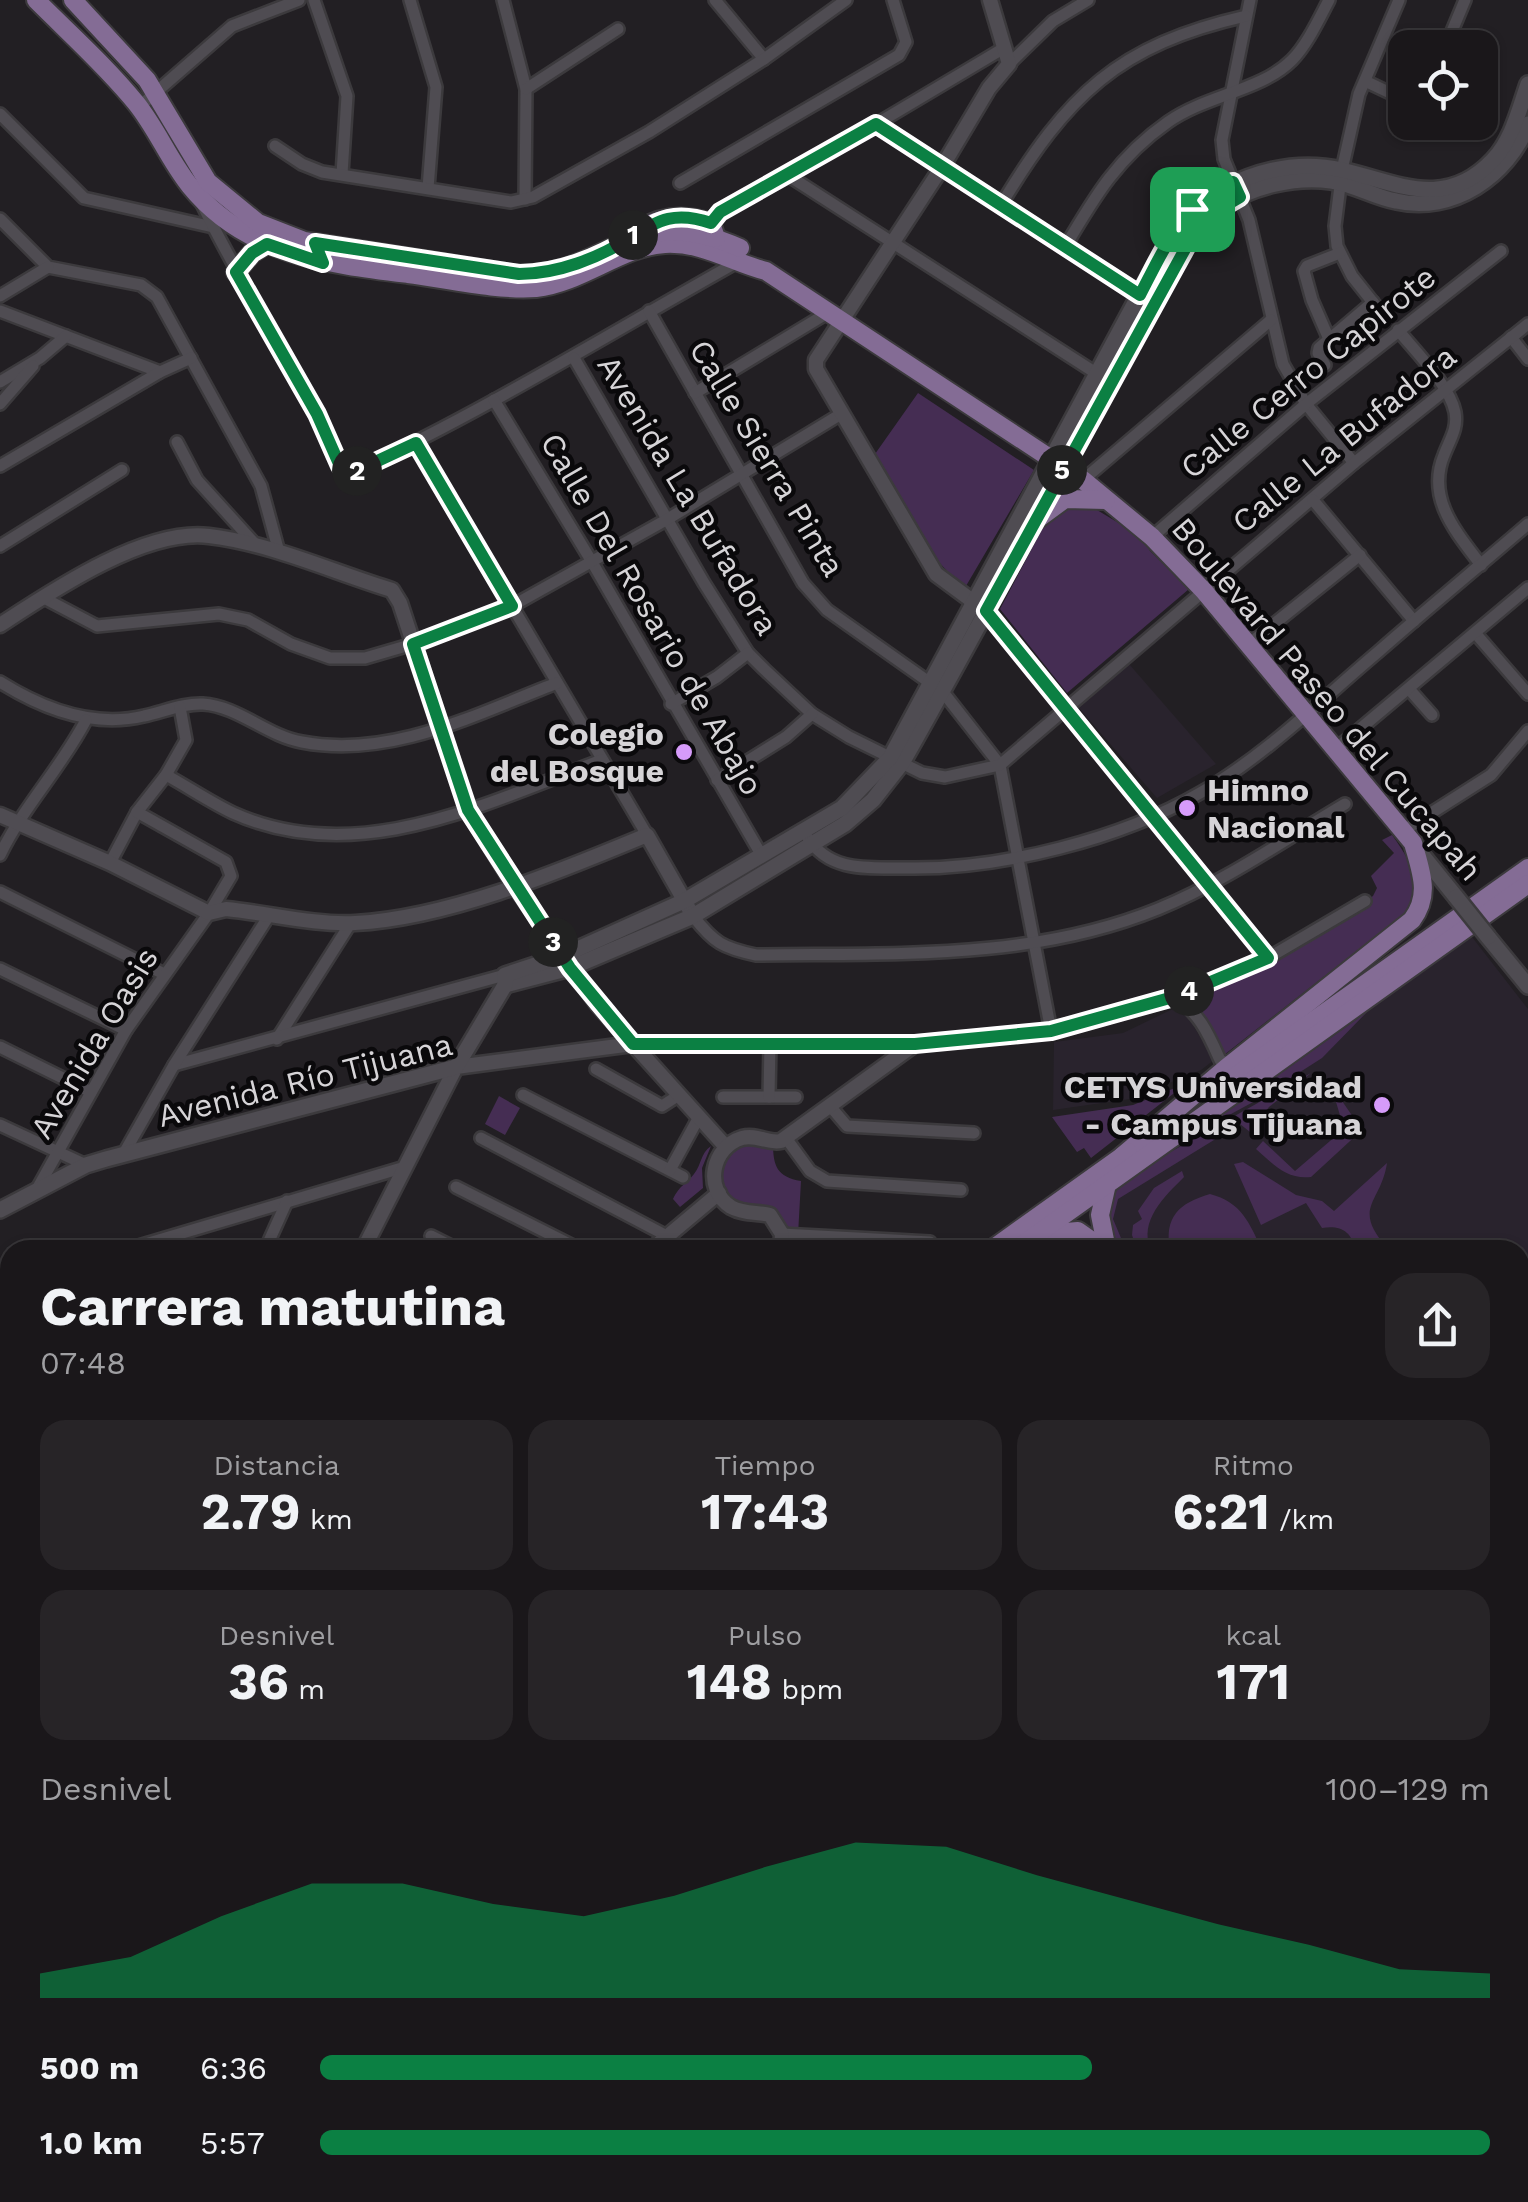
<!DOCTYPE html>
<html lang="es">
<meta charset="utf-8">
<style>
:root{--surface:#1a171a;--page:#272427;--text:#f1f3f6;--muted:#9f9fa2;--line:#383639;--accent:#0b8043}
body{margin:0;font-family:"Work Sans",sans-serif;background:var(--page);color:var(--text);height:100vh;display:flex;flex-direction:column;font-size:38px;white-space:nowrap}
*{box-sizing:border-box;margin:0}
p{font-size:32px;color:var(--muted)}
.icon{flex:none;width:55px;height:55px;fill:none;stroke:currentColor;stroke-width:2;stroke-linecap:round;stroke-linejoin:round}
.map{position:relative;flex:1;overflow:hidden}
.side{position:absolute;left:0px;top:1240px;width:1530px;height:962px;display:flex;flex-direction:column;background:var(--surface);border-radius:30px 30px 0 0;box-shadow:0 2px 8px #0004,0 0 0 2px var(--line)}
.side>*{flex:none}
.tools{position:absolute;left:1388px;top:30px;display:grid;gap:20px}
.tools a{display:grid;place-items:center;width:110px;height:110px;border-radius:20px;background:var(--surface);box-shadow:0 2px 8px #0004,0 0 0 2px var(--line);font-size:50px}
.pin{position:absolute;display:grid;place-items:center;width:85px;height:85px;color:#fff;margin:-42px;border-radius:20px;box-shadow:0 5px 15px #0006}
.km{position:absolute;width:50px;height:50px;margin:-25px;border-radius:50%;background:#222;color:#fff;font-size:28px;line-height:50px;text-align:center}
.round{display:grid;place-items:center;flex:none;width:105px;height:105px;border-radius:30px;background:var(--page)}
.summary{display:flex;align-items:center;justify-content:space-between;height:170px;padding:0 40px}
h1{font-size:55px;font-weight:700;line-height:75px}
.figures{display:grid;grid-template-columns:repeat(3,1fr);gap:15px;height:170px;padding:10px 40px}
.figures div{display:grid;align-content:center;border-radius:25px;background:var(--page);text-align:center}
.figures b{font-size:50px;font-weight:700}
.figures small{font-size:28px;font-weight:400}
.figures p{font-size:28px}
.chart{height:280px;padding:20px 40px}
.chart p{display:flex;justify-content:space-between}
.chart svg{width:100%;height:180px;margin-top:10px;fill:var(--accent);opacity:.7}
ul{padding:0 40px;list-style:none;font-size:32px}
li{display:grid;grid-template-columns:160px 120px 1fr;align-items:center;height:75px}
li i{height:25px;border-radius:12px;background:var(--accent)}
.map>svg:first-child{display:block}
</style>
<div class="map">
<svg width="1528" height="2202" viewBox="0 0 1528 2202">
<rect width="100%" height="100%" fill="#221f23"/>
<g fill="#29232d">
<polygon points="1129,664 1216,764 1157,798 1079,708"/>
<polygon points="1472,937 1528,1009 1528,1310 1520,1316 1520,1250 1115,1250 1103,1209 1115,1189"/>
<polygon points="1181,1005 1214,1060 1201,1070 1130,1099 1053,1110 1054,1042 1123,1033"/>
</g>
<g fill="#452d53">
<path d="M 918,393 L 1034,470 L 966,586 C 922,558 901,498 875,454 Z"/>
<polygon points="1065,505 1092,507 1127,528 1143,539 1150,551 1189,589 1067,693 1000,609 1047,520"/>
<path d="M 1392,835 C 1411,861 1423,883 1405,913 L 1224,1055 L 1198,1008 L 1186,999 L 1271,961 L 1373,896 L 1377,888 L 1371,876 L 1394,853 L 1382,840 Z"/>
<polygon points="1367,1012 1322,1058 1255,1101 1196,1133"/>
<polygon points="1311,1073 1269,1107 1250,1132 1240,1124 1118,1199 1113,1219 1126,1250 1115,1250 1105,1203 1115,1189 1158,1159"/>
<polygon points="1187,1083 1091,1158 1084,1148 1077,1152 1052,1117 1133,1105"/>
<path d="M 1331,1085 L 1362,1130 L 1311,1177 C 1287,1180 1273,1164 1256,1149 L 1263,1141 L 1295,1171 L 1344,1129 Z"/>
<polygon points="499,1096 520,1108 505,1135 485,1124"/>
<path d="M 739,1139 L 773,1143 C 773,1166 777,1177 801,1181 L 798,1235 L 725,1202 L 714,1169 Z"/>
<path d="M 711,1146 L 702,1168 L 703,1188 L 680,1207 L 673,1199 C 680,1185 685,1185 694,1174 C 702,1164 700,1154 711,1146 Z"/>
<path d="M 1243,1162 L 1296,1195 L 1322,1201 L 1334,1211 L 1387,1163 C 1381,1204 1350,1207 1389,1250 L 1355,1250 C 1352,1231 1340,1225 1322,1228 L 1306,1203 L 1261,1225 L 1234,1164 Z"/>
<path d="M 1182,1171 L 1184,1177 C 1165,1196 1138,1221 1151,1250 L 1137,1250 L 1132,1235 L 1133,1225 L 1142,1219 L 1138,1211 L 1154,1188 Z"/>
<path d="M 1210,1194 C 1241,1202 1249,1222 1262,1250 L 1170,1250 C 1164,1217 1179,1203 1210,1194 Z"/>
<polygon points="755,2193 845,2193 847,2202 757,2202"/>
</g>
<g fill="#1c002b">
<polygon points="0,1758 10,1767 10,1875 0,1865"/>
<polygon points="351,2193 474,2193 484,2202 363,2202"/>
</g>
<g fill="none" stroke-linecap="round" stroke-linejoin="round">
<defs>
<g id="minor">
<polyline points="314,0 347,96 342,174"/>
<polyline points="410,0 436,87 428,188"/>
<polyline points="503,0 526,89 525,199"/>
<polyline points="715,0 764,59"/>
<polyline points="1250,0 1222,140 1224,159 1249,220 1283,364 1306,404 1354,463"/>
<polyline points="1445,48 1465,0"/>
<polyline points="1009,64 1053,21 1088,0"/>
<polyline points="1365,81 1405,100"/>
<polyline points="526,89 618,29"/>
<polyline points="139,107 232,26 299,0"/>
<polyline points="0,114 84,198 213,227"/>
<polyline points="876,124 1140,295"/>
<polyline points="275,146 302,164 322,172 511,202 533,197 649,132 764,59 846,0"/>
<polyline points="789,176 1102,377"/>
<polyline points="680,183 899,55 906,42 893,0"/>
<path d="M 1001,205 C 1067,95 1118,45 1246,16"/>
<path d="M 203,206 C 237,276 279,342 315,410 C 326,431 328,456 346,472 L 356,471 C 488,409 612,332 739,261"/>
<polyline points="0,219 48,267 141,285 157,297 261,486 279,552"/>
<polyline points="711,223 720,212 789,176 1004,48"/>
<path d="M 1065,247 C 1095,196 1118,157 1168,122 C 1206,95 1261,91 1292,60 C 1307,45 1319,19 1329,0"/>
<polyline points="0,296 48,267"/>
<polyline points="0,311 160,372"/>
<polyline points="649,311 803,583 827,610 943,692 1000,765 1051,1031"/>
<polyline points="1383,315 1352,276 1337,246 1335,226 1342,170 1359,94 1399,0"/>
<path d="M 1398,330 C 1415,351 1450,386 1455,412 C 1458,429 1450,439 1444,455 C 1426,498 1456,532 1481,565"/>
<polyline points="1511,337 1528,359"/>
<polyline points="1329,339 1312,300 1304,271 1307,266 1340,253"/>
<polyline points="574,358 704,583 748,653 764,669 812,714 849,737 922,773 945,777 1000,765 1354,463 1528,324"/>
<polyline points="1325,365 1318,353 1319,348 1373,302"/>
<polyline points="0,382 40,358 66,336"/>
<polyline points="695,393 829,312"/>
<polyline points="494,400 592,562 762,856"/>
<polyline points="0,404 33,366"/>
<polyline points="177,442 197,480 255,544"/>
<polyline points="416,443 647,835"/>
<polyline points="0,466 160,372 191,358"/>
<polyline points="1083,480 1271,320"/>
<polyline points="1313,500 1414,621"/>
<polyline points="1152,537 1306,404 1501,251"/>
<polyline points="0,546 122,470"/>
<polyline points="42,597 97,626 219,614 248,620 291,644 330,658 365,658 413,644 512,606 666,520 841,414"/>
<polyline points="1476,634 1528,694"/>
<polyline points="1249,644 1360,555"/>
<path d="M 0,682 C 43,709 93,728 144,716 C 163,712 183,703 203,704 C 238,706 267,736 302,742 C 391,759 476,714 557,683"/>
<polyline points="1409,689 1432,715"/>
<polyline points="671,704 717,677 748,653"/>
<polyline points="1336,749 1528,588"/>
<path d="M 166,775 C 188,787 210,802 233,813 C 357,869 486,803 602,760"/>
<polyline points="717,780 786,737 812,714"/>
<polyline points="1403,831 1491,775 1528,731"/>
<path d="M 808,838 C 831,874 871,867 910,868 C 1002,869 1121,839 1200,793 C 1265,756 1321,700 1378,652 C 1427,609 1478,567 1528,524"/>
<path d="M 0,855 C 23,807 61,768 86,720"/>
<polyline points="110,863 137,812 166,775 186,740 180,707"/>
<polyline points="0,892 164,974"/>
<path d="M 693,916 C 714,943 723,948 756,955 C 891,953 1030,961 1158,909 C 1224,882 1284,840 1345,804"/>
<polyline points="1268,958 1365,901"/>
<polyline points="0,969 126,1030"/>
<path d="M 1172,997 C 1198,1009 1209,1035 1220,1060 L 1231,1065"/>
<polyline points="277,1039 350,924"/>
<polyline points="0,1047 91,1092"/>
<polyline points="174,1065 505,975"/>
<polyline points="596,1069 662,1106 679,1095"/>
<polyline points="523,1095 683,1177"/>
<polyline points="723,1097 796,1097"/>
<polyline points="769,1097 770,1042"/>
<polyline points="830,1106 847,1126 974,1133"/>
<polyline points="0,1125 86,1165"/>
<polyline points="481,1138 667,1236"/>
<polyline points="786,1138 810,1171 827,1181 961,1190"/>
<polyline points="123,1155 174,1065 270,914"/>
<polyline points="670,1170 699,1117"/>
<polyline points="456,1187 581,1250"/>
<polyline points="36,1191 126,1030 209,913 231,876 226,862 137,812"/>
<polyline points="782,1234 930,1242"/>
<polyline points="431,1236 459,1250"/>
<polyline points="125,1250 405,1167"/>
<polyline points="265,1250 287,1201"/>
<polyline points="1520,1422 1528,1416"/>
<polyline points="1520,1512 1528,1506"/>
<polyline points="1520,1570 1528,1583"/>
<polyline points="1520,1695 1528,1705"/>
<polyline points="1520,1839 1528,1832"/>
<polyline points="1520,1981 1528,1991"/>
<polyline points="1520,2095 1528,2103"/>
<polyline points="1520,2182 1528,2162"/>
<polyline points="899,2192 899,2202"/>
<polyline points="1068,2192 1074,2202"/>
<polyline points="1311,2192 1318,2202"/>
<polyline points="1329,2202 1333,2192"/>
<polyline points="1422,2202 1426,2192"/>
<polyline points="1512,2202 1516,2192"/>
</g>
<g id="tertiary">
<path d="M 0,625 C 52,591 145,528 209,536 C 270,543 333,572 392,590 L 400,603 L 468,810 L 515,886 L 598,1005 L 726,1147"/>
<path d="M 0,815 L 110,863 L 209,913 L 226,909 C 268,913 313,925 355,923 C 449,918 560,871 647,835 L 693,916"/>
<polyline points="363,1250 456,1067 633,1044 915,1044 1051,1031 1177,996 1268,958 986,611 936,574 816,369 816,360 942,167 989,88 1009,64 990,0"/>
<polyline points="651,1250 719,1193"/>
<path d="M 781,1250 L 782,1234 L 770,1215 C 758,1212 743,1214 731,1207 C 703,1189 712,1147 742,1138 C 757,1134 768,1144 781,1141 L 915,1044"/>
<polyline points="1205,2192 1211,2202"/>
</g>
<g id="secondary">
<polyline points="1414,845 1456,897"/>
<polyline points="1488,937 1528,986"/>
<path d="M 505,985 L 570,968 L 693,916 L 845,824 L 873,800 L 902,763 C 973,638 1041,510 1109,384 C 1135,336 1179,234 1222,206 C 1253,186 1295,176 1331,181 C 1354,184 1374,197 1396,201 C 1453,214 1508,176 1528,124"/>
<path d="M 0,1210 L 86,1165 L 106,1159 L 456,1067 L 505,985 L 505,975 L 562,956 L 684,901 L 842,808 L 890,758 L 1172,234 C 1209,183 1280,156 1342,170 C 1397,183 1445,211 1493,160 C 1512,140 1519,110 1528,84"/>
<polyline points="1520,1337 1528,1330"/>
<polyline points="0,1669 10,1681"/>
<polyline points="1520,1894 1528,1905"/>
</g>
<g id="primary">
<path d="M 36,0 C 70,34 106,66 136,103 C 157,129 169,160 190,186 C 245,254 327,264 408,274 C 447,279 498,291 536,288 C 582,283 622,246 665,244 C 703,242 731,262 766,271 L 1083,480 L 1152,537 L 1204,591 L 1413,843 C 1421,872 1431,895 1412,920 L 1226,1068 L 1122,1156"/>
<path d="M 73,0 L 147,80 L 208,182 L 258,223 L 304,241 L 519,275 C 612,274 632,199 740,248"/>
<path d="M 642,228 C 664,215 688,215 711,223 L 716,238"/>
<polyline points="236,272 252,253 267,244"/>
<polyline points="1035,521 1065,499 1106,500"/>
<polyline points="1223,1085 1528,868"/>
<polyline points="1107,1184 1100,1215 1107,1250"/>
<polyline points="1043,1234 1078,1231 1105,1250"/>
<polyline points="991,1250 1128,1152"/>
<polyline points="1015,1250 1528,884"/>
<polyline points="0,2109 10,2108"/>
<polyline points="25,2202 37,2192"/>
</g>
<g id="trunk">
<polyline points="0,1747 10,1755"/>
<polyline points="0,1882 10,1892"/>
<polyline points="0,1910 10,1920"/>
<polyline points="300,2192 312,2202"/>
<polyline points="330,2192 342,2202"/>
<polyline points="491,2192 501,2202"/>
<polyline points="514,2192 520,2202"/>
</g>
</defs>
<use href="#minor" stroke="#3c3a3d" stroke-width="16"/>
<use href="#tertiary" stroke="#3c3a3d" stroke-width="19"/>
<use href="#secondary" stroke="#3c3a3d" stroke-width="20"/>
<use href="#primary" stroke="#3c3a3d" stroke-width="22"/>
<use href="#trunk" stroke="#3c3a3d" stroke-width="22"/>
<use href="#minor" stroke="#4f4c52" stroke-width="11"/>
<use href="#tertiary" stroke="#4f4c52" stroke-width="14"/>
<use href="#secondary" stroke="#4f4c52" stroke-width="15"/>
<use href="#primary" stroke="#846c95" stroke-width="18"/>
<use href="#trunk" stroke="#9677ab" stroke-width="18"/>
<defs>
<polyline id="secondary-bridge" points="1456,897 1488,937"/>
</defs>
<use href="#secondary-bridge" stroke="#3c3a3d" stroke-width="20" stroke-linecap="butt"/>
<use href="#secondary-bridge" stroke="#4f4c52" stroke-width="15"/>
</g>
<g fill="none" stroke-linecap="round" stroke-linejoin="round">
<defs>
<path id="route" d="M 876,124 L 1140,295 C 1168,241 1178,214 1233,182 L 1240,197 L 1211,214 L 1190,240 L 986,611 L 1268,958 L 1177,996 L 1051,1031 L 915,1044 L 633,1044 L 570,968 L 468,810 L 413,644 L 512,606 L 416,443 L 356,471 L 346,472 L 340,466 L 317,414 L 236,272 L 252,253 L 267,244 L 323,263 L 315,243 L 519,274 C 558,274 598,258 630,238 C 659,219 676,211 711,223 L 720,212 Z"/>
</defs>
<use href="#route" stroke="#fff" stroke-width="20"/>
<use href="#route" stroke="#0b8043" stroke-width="12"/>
</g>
<g fill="#d69bfa" stroke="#0a090b" stroke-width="4">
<circle cx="684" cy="752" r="10"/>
<circle cx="1187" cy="808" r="10"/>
<circle cx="1382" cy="1105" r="10"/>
</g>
<g text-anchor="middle" stroke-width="9" stroke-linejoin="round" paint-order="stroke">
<g font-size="32" fill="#d6d4d7" stroke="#0a090b">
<text transform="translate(1308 372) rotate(-39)" y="11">Calle Cerro Capirote</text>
<text transform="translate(1344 439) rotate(-39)" y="11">Calle La Bufadora</text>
<text transform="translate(767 458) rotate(59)" y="11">Calle Sierra Pinta</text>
<text transform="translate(688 495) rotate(59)" y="11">Avenida La Bufadora</text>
<text transform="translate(652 614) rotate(60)" y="11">Calle Del Rosario de Abajo</text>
<text transform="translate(1327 699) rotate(50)" y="11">Boulevard Paseo del Cucapah</text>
<text transform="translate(94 1043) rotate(-59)" y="11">Avenida Oasis</text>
<text transform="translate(305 1080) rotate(-14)" y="11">Avenida Río Tijuana</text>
</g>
<g font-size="32" font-weight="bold" fill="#d6d4d7" stroke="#0a090b" text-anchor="end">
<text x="664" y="745">Colegio<tspan x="664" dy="37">del Bosque</tspan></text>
<text x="1207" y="801" text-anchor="start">Himno<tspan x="1207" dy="37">Nacional</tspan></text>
<text x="1362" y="1098">CETYS Universidad<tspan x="1362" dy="37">- Campus Tijuana</tspan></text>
</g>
</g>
</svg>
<div class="tools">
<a><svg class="icon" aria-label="locate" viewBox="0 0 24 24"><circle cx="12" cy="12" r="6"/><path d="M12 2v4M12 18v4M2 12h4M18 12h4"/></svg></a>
</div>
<div class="pin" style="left:1192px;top:209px;background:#1e9e55"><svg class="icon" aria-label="arrive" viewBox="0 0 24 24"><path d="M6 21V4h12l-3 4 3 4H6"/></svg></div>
<b class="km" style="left:633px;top:235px">1</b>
<b class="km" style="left:357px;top:471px">2</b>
<b class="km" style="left:553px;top:942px">3</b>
<b class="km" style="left:1189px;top:991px">4</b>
<b class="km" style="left:1062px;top:470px">5</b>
<section class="side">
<div class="summary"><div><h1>Carrera matutina</h1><p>07:48</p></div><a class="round"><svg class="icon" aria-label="share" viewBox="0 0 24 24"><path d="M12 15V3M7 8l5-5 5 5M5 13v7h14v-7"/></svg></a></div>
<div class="figures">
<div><p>Distancia</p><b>2.79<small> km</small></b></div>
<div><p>Tiempo</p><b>17:43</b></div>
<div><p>Ritmo</p><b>6:21<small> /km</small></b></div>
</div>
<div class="figures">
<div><p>Desnivel</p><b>36<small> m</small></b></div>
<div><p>Pulso</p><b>148<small> bpm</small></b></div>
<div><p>kcal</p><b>171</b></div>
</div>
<div class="chart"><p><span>Desnivel</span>100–129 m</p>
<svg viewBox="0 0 160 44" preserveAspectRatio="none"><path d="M0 44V38L10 34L20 24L30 16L40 16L50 21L60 24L70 19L80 12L90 6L100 7L110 14L120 20L130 26L140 31L150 37L160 38V44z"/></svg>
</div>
<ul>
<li><b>500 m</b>6:36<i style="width:66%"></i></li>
<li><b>1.0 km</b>5:57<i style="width:100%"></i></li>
</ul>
</section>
</div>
